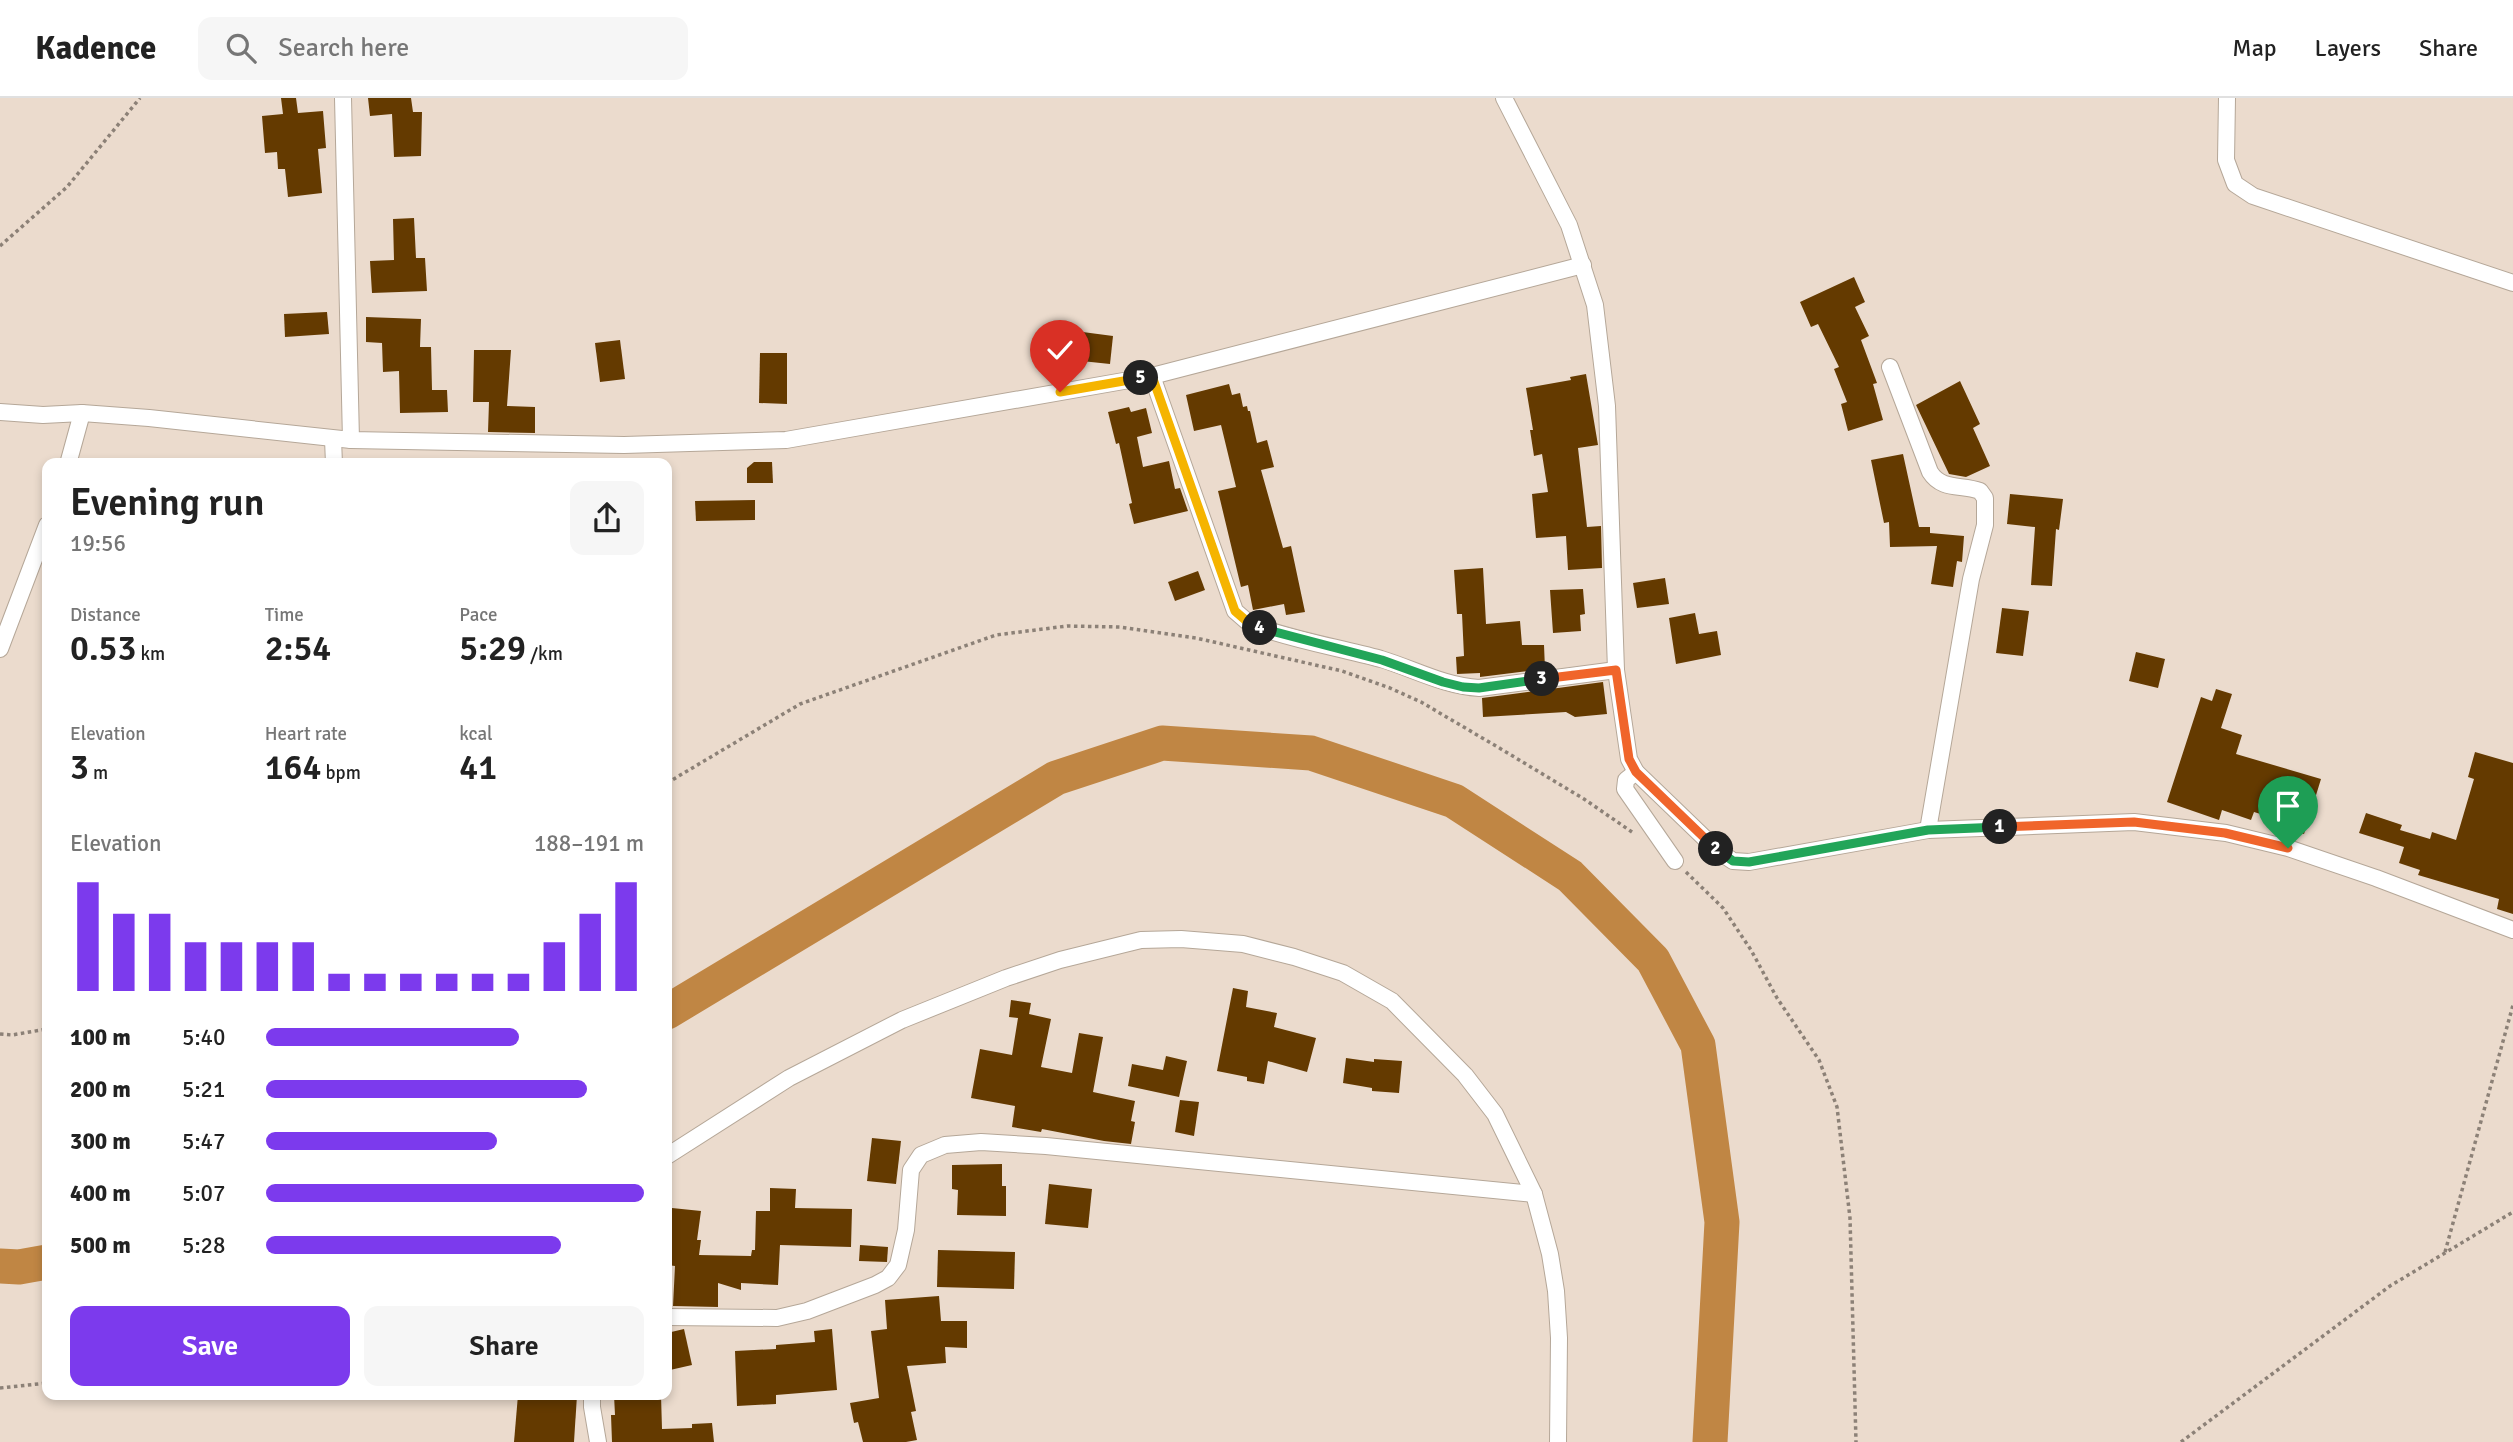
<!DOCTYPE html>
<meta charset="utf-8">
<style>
:root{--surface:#fff;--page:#f6f6f6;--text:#222;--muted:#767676;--line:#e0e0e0;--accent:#7c3aed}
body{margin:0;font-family:Signika,sans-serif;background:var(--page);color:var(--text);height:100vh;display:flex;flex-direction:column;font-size:26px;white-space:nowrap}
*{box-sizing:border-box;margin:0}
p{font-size:23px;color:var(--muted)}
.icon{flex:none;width:38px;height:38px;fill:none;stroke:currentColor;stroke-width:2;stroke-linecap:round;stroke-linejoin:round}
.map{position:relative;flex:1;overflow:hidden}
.sheet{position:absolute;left:42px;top:360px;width:630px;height:942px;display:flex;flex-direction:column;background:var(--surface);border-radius:14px;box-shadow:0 4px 10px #0003}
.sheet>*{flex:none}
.pin{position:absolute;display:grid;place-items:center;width:60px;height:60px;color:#fff;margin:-72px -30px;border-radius:50% 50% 50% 0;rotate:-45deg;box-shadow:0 0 7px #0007}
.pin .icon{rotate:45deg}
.km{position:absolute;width:35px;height:35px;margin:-18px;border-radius:50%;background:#222;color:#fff;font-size:19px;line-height:35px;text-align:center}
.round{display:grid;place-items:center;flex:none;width:74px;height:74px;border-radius:14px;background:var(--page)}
.overview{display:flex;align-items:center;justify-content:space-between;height:119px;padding:0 28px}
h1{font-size:38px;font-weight:600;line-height:52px}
.stats{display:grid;grid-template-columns:repeat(3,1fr);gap:10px;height:119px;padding:7px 28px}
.stats div{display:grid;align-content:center}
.stats b{font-size:35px;font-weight:600}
.stats small{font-size:19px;font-weight:400}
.stats p{font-size:19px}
.chart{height:196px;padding:14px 28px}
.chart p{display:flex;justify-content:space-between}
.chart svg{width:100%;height:126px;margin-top:7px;stroke:var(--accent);stroke-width:6}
.primary-button{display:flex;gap:14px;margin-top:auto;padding:14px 28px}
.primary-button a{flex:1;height:80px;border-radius:14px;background:var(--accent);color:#fff;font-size:28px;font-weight:600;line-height:80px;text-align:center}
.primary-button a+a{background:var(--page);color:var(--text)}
ul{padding:0 28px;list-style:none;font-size:23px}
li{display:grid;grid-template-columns:112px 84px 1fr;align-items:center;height:52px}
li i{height:18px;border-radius:9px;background:var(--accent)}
header{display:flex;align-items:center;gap:42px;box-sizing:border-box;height:98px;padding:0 35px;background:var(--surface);border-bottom:2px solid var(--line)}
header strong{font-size:33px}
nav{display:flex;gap:38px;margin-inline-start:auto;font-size:24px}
.search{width:490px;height:63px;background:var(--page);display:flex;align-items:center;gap:18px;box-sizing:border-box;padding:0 24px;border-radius:14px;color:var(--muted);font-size:26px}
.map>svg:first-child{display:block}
</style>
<header>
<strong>Kadence</strong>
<div class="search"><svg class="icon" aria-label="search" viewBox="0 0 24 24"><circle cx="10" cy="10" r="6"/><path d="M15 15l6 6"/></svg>Search here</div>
<nav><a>Map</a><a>Layers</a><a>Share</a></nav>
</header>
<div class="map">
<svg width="2513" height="1344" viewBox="0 0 2513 1344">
<rect width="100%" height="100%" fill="#ebdbcd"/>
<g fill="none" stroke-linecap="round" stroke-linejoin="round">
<g stroke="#c08644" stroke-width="35">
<polyline points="667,914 1056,680 1162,645 1311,655 1454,703 1570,778 1653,862 1698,947 1722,1124 1710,1344"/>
<polyline points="0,1168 19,1169 47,1164"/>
</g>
</g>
<g fill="#643a00">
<polygon points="281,0 296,0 298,15 323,13 326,50 318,51 322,95 288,99 285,71 278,71 277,54 265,55 262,18 283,16"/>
<polygon points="368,0 411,0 413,14 422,14 421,58 394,59 392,16 370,18"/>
<polygon points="414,120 416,160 425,160 427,193 372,195 370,163 394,162 393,121"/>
<polygon points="1854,179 1865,204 1855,209 1869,238 1861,242 1877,285 1873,286 1883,322 1848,333 1841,306 1847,304 1834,271 1839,269 1818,226 1811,229 1800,204"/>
<polygon points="327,214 329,236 285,239 284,216"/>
<polygon points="366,219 421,221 420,249 431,249 432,292 447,292 448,314 400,315 399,273 383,274 382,245 366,244"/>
<polygon points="1075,233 1113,238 1110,266 1072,262"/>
<polygon points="620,242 625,281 600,284 595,245"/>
<polygon points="474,252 511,252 507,308 535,309 535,335 488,334 489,304 473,304"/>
<polygon points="760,255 787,255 787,306 759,305"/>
<polygon points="1586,276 1598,347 1578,350 1587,429 1601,428 1602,470 1568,472 1566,438 1536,440 1532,396 1548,394 1542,356 1534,358 1530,332 1533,332 1526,290 1571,282 1570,279"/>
<polygon points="1960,283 1980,326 1973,330 1990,368 1966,379 1949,376 1916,307"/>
<polygon points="1229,286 1232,297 1240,295 1243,309 1247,308 1248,313 1250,313 1257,345 1267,342 1274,369 1261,372 1283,450 1291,448 1305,514 1286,517 1284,506 1253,512 1248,487 1241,489 1218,393 1236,389 1221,327 1194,333 1186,297"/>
<polygon points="1129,309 1131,314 1146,310 1152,335 1137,339 1143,369 1169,363 1175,391 1180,390 1188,413 1134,426 1129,406 1132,405 1119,345 1116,346 1108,314"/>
<polygon points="1903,356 1919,429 1930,429 1930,435 1964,438 1962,464 1957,463 1953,489 1931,486 1937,448 1890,449 1889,424 1884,425 1871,362"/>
<polygon points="754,364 772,364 773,385 747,385 747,370"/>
<polygon points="2010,396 2063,401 2059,432 2056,431 2052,488 2031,487 2035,429 2007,426"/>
<polygon points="755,402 755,422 696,423 695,403"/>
<polygon points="1483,470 1486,526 1520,523 1522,547 1544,547 1545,571 1480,579 1480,575 1457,576 1456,559 1464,558 1462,516 1457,516 1454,472"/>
<polygon points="1198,473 1205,492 1175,503 1168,484"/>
<polygon points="1665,480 1669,506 1637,510 1633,485"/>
<polygon points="1583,491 1585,516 1580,517 1581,533 1553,535 1550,492"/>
<polygon points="2002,510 2029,513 2023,558 1996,555"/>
<polygon points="1695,515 1699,536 1717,533 1721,557 1676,566 1669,520"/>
<polygon points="2136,554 2165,561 2158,590 2129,583"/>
<polygon points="1603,584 1607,616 1575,619 1566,614 1483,619 1482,600"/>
<polygon points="2216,591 2232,596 2221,630 2242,637 2236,656 2321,681 2304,736 2288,731 2290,725 2254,714 2251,722 2222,712 2219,722 2167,704 2201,599 2212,603"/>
<polygon points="2475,654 2513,665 2513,816 2497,811 2499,801 2418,777 2420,772 2399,765 2404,749 2359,735 2366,715 2402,727 2400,732 2430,741 2432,734 2456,742 2474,681 2468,679"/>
<polygon points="1233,890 1248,893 1246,909 1277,915 1274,929 1316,940 1307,974 1268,963 1264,986 1247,983 1247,979 1217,973"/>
<polygon points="1011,902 1031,905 1029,916 1051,921 1041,969 1072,975 1079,935 1103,939 1093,994 1135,1003 1131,1023 1135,1024 1131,1046 1104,1043 1042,1031 1041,1034 1012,1029 1015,1008 971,1000 980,951 1012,957 1018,920 1009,919"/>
<polygon points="1166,958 1187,963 1179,999 1128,988 1132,966 1163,972"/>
<polygon points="1346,960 1374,964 1374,961 1402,963 1399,995 1372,993 1372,990 1343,985"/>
<polygon points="1180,1002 1199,1004 1194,1038 1175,1034"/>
<polygon points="872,1040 901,1043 896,1086 867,1083"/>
<polygon points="1002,1066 1002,1088 1006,1088 1006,1118 957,1117 958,1092 952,1091 952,1067"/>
<polygon points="1049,1086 1092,1091 1088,1130 1045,1126"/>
<polygon points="770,1090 796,1091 795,1110 852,1111 851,1149 780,1147 778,1187 741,1185 741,1192 718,1185 718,1209 673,1208 675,1168 667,1167 667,1138 669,1138 672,1110 701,1113 697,1142 701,1142 699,1157 751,1158 752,1152 755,1152 756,1113 770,1113"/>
<polygon points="860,1147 888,1149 887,1164 859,1163"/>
<polygon points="938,1152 1015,1154 1014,1191 937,1189"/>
<polygon points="939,1198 941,1223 967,1223 967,1250 945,1249 946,1265 907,1268 916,1313 911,1314 917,1342 906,1344 863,1344 858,1324 854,1325 850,1305 879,1300 871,1233 887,1231 885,1202"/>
<polygon points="684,1231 692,1267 670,1272 667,1258 667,1235"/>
<polygon points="832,1231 837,1292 776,1297 776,1306 737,1308 735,1253 776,1251 776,1247 815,1244 814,1233"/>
<polygon points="518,1297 577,1297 574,1344 514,1344"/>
<polygon points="614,1297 661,1297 662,1331 692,1330 692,1326 712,1325 714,1344 612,1344 611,1317 615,1317"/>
</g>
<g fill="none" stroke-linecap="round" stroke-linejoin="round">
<defs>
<g id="street">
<polyline points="343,0 351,342"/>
<polyline points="1504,0 1569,127 1595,207 1607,308 1616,572 1629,661 1636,674 1718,753 1733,763 1749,764 1928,732 2134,724 2226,735 2288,750 2376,780 2513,832"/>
<polyline points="2227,0 2226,62 2235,86 2253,98 2513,185"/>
<path d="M 1890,269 L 1930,374 C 1942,393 1961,386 1980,393 L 1985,400 L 1985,427 L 1971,481 L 1928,732"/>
<path d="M 1152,278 L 1235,513 L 1250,526 C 1292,542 1337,549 1381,561 C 1414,571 1444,588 1479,590 L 1616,572"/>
<polyline points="0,314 43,317 82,315 149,320 351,342 624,347 786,342 1152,278 1583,167"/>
<polyline points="333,341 334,366"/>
<polyline points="68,366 82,315"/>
<polyline points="0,551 47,427"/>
<polyline points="1636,674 1626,682 1625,691 1675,763"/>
<polyline points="667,1058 789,980 902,922 1006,880 1060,862 1141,842 1181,841 1243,846 1294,859 1343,875 1392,903 1465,977 1495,1016 1534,1096 1550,1156 1556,1193 1559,1240 1558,1344"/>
<polyline points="667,1219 777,1220 807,1213 875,1187 888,1180 898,1167 906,1132 911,1072 921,1057 945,1047 981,1044 1046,1048 1534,1096"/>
<polyline points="592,1297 592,1309 598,1344"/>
</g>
</defs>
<use href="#street" stroke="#b5a798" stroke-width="18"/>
<g stroke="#8c8177" stroke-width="3.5" stroke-dasharray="3.5 3.5" stroke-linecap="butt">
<polyline points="0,148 67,89 140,0"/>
<polyline points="667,685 800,606 996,537 1067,528 1120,529 1196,540 1342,573 1390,590 1421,604 1496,648 1584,701 1632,734"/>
<polyline points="1686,774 1723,810 1751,852 1777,900 1819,962 1837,1009 1850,1120 1856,1344"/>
<polyline points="0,936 12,937 47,931"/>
<polyline points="2445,1154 2513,907"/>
<polyline points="0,1290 47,1285"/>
<polyline points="2181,1344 2390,1188 2513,1114"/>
</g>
<use href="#street" stroke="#fff" stroke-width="16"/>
</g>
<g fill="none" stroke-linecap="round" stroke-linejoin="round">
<defs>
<polyline id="split-1" points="2000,729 2134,724 2225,735 2288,750"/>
<polyline id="split-2" points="1716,751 1733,763 1749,764 1928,732 2000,729"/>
<polyline id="split-3" points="1542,581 1616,572 1629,661 1636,674 1716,751"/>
<polyline id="split-4" points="1260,530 1382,562 1443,584 1463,589 1479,590 1542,581"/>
<polyline id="split-5" points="1141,280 1152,278 1235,513 1250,526 1260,530"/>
<polyline id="split-6" points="1060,294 1141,280"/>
</defs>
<use href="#split-1" stroke="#fff" stroke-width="14"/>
<use href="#split-2" stroke="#fff" stroke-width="14"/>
<use href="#split-3" stroke="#fff" stroke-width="14"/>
<use href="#split-4" stroke="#fff" stroke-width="14"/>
<use href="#split-5" stroke="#fff" stroke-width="14"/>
<use href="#split-6" stroke="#fff" stroke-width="14"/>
<use href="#split-1" stroke="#f0652b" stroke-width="9"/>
<use href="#split-2" stroke="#22a559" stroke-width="9"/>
<use href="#split-3" stroke="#f0652b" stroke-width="9"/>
<use href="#split-4" stroke="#22a559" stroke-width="9"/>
<use href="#split-5" stroke="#f5b400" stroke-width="9"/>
<use href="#split-6" stroke="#f5b400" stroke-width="9"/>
</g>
</svg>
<div class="pin" style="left:2288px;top:750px;background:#1e9e55"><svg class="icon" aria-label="arrive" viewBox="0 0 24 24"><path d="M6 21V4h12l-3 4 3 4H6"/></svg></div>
<div class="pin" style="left:1060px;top:294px;background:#d93025"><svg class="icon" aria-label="check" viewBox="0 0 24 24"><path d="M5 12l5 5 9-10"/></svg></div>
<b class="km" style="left:2000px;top:729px">1</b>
<b class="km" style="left:1716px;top:751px">2</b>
<b class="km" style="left:1542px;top:581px">3</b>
<b class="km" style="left:1260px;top:530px">4</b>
<b class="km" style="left:1141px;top:280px">5</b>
<section class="sheet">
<div class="overview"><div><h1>Evening run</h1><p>19:56</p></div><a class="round"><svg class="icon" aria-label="share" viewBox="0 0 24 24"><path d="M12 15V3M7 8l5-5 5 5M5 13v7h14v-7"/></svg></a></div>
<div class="stats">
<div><p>Distance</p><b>0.53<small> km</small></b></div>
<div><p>Time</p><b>2:54</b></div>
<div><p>Pace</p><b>5:29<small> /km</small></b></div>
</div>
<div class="stats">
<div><p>Elevation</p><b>3<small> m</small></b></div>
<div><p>Heart rate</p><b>164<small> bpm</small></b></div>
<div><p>kcal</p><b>41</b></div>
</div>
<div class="chart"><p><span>Elevation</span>188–191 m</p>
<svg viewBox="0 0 160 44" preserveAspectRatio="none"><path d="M5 44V6M15 44V17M25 44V17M35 44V27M45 44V27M55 44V27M65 44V27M75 44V38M85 44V38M95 44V38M105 44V38M115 44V38M125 44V38M135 44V27M145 44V17M155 44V6"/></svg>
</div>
<ul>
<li><b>100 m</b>5:40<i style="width:67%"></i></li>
<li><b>200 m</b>5:21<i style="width:85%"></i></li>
<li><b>300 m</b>5:47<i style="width:61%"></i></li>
<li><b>400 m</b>5:07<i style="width:100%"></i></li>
<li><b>500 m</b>5:28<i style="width:78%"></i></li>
</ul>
<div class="primary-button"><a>Save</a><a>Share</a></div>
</section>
</div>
